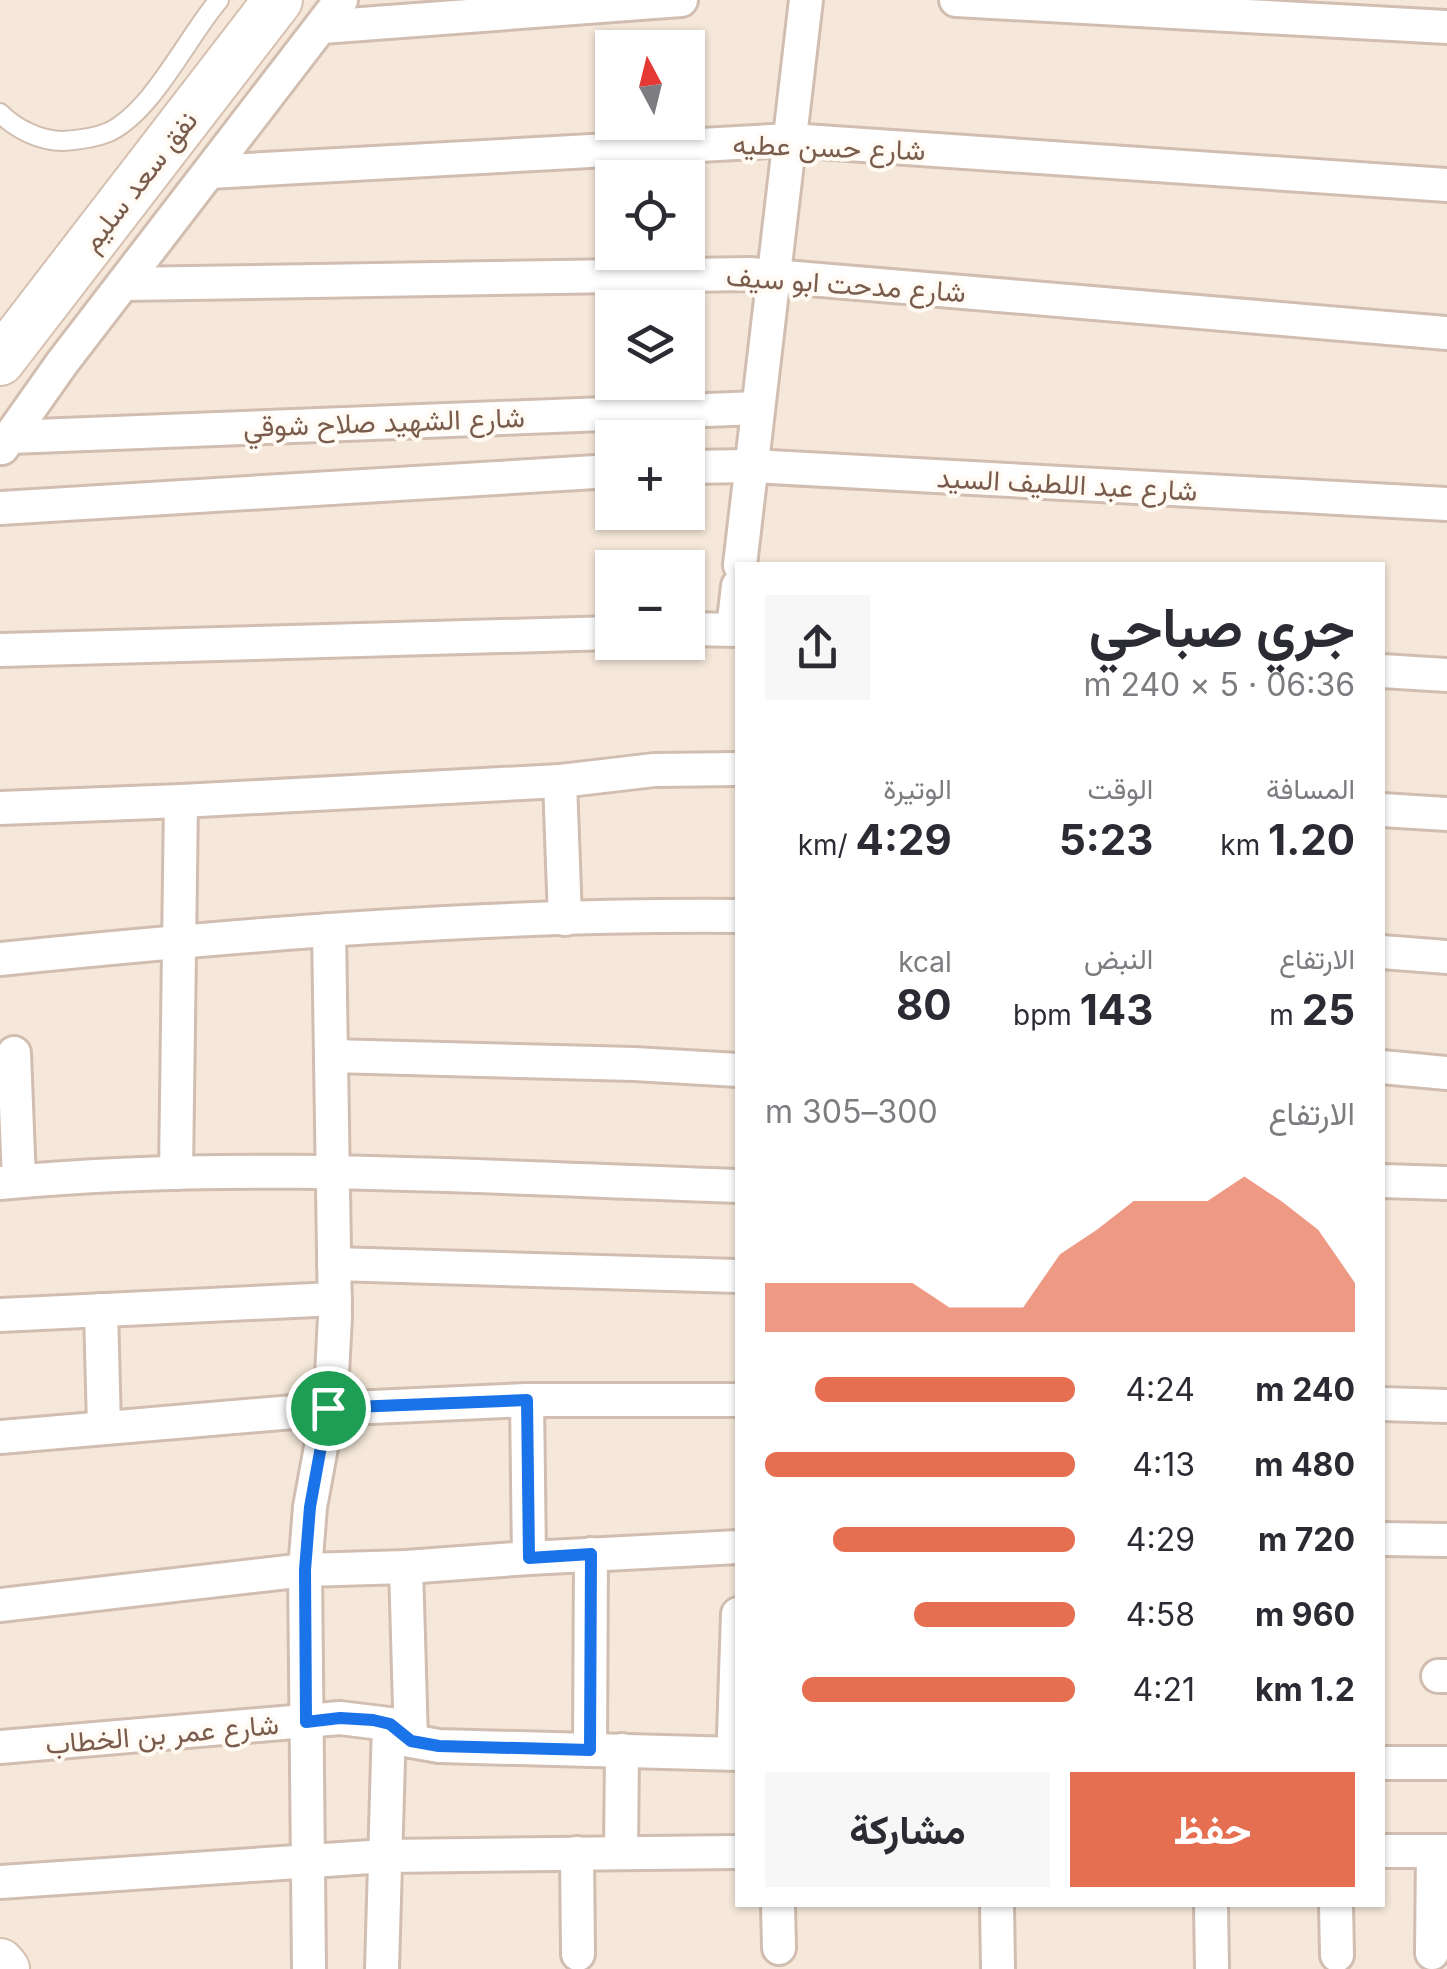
<!DOCTYPE html>
<html lang="ar">
<meta charset="utf-8">
<style>
:root{--surface:#fff;--page:#f7f7f7;--text:#2b2b33;--muted:#7c7c81;--accent:#e76f51}
body{margin:0;font-family:Inter,Vazirmatn,sans-serif;background:var(--page);color:var(--text);direction:rtl;height:100vh;display:flex;flex-direction:column;font-size:38px;white-space:nowrap}
*{box-sizing:border-box;margin:0}
p{font-size:32px;color:var(--muted)}
.icon{flex:none;width:55px;height:55px;fill:none;stroke:currentColor;stroke-width:2;stroke-linecap:round;stroke-linejoin:round}
.map{position:relative;flex:1;overflow:hidden;direction:ltr}
.details{position:absolute;left:735px;top:562px;width:650px;height:1345px;display:flex;flex-direction:column;background:var(--surface);border-radius:0px;box-shadow:0 2px 8px #0004;direction:rtl}
.details>*{flex:none}
.needle{width:65px;rotate:353deg}
.controls{position:absolute;left:595px;top:30px;display:grid;gap:20px}
.controls a{display:grid;place-items:center;width:110px;height:110px;border-radius:0px;background:var(--surface);box-shadow:0 2px 8px #0004;font-size:50px}
.pin{position:absolute;display:grid;place-items:center;width:85px;height:85px;color:#fff;margin:-42px;border:5px solid #fff;border-radius:50%;box-shadow:0 2px 10px #0007}
.round{display:grid;place-items:center;flex:none;width:105px;height:105px;border-radius:0px;background:var(--page)}
.head{display:flex;align-items:center;justify-content:space-between;height:170px;padding:0 30px}
h1{font-size:55px;font-weight:700;line-height:75px}
.metrics{display:grid;grid-template-columns:repeat(3,1fr);gap:15px;height:170px;padding:10px 30px}
.metrics div{display:grid;align-content:center}
.metrics b{font-size:42px;font-weight:700}
.metrics small{font-size:28px;font-weight:400}
.metrics p{font-size:28px}
.chart{height:280px;padding:20px 30px}
.chart p{display:flex;justify-content:space-between}
.chart svg{width:100%;height:180px;margin-top:10px;fill:var(--accent);opacity:.7}
.cta{display:flex;gap:20px;margin-top:auto;padding:20px 30px}
.cta a{flex:1;height:115px;border-radius:0px;background:var(--accent);color:#fff;font-size:40px;font-weight:700;line-height:115px;text-align:center}
.cta a+a{background:var(--page);color:var(--text)}
ul{padding:0 30px;list-style:none;font-size:32px}
li{display:grid;grid-template-columns:160px 120px 1fr;align-items:center;height:75px}
li i{height:25px;border-radius:12px;background:var(--accent)}
.map>svg:first-child{display:block}
</style>
<div class="map">
<svg width="1447" height="1969" viewBox="0 0 1447 1969">
<rect width="100%" height="100%" fill="#fdf6ec"/>
<path fill="#f5e8da" fill-rule="evenodd" d="M 0,0 L 1447,0 L 1447,1969 L 0,1969 ZM 612,48 L 688,48 L 688,122 L 612,122 ZM 612,178 L 688,178 L 688,252 L 612,252 ZM 612,308 L 688,308 L 688,382 L 612,382 ZM 612,438 L 688,438 L 688,512 L 612,512 ZM 738,565 L 1382,565 L 1382,1905 L 738,1905 ZM 612,568 L 688,568 L 688,642 L 612,642 Z"/>
<g fill="none" stroke-linecap="round" stroke-linejoin="round">
<defs>
<path id="lane" d="M 0,113 C 16,129 40,141 63,141 C 79,140 95,138 109,132 C 153,111 187,37 219,0"/>
<g id="street">
<polyline points="956,0 1447,27"/>
<polyline points="322,27 681,0"/>
<polyline points="210,172 790,140 1447,185"/>
<polyline points="123,284 750,274 1447,333"/>
<polyline points="10,437 758,408"/>
<polyline points="2,448 62,363 341,0"/>
<polyline points="688,467 751,466 1447,504"/>
<polyline points="0,508 612,471"/>
<polyline points="740,565 806,0"/>
<polyline points="688,629 738,630"/>
<polyline points="733,629 738,586"/>
<polyline points="0,650 612,633"/>
<polyline points="1382,671 1447,675"/>
<polyline points="560,781 565,919"/>
<polyline points="0,808 181,801 560,781 654,770 738,769"/>
<polyline points="1382,810 1447,814"/>
<polyline points="1382,952 1447,957"/>
<path d="M 0,959 C 245,934 491,914 738,916"/>
<polyline points="14,1053 19,1181"/>
<polyline points="331,1056 634,1064 738,1070"/>
<polyline points="1382,1067 1447,1073"/>
<polyline points="176,1173 181,801"/>
<polyline points="1382,1181 1447,1183"/>
<path d="M 0,1183 C 245,1160 492,1178 738,1186"/>
<polyline points="334,1264 738,1276"/>
<polyline points="101,1310 104,1427"/>
<polyline points="0,1315 335,1299"/>
<polyline points="527,1400 529,1558"/>
<polyline points="1382,1404 1447,1406"/>
<polyline points="0,1437 328,1409 527,1400 738,1400"/>
<polyline points="1382,1539 1447,1540"/>
<polyline points="406,1567 411,1741"/>
<polyline points="0,1605 305,1570 406,1567 529,1558 738,1547"/>
<polyline points="738,1614 734,1735 738,1749"/>
<polyline points="1438,1676 1447,1676"/>
<polyline points="0,1747 340,1718 389,1724 411,1741 439,1746 738,1754"/>
<polyline points="590,1750 591,1554"/>
<polyline points="1382,1763 1447,1763"/>
<polyline points="1382,1851 1447,1851"/>
<polyline points="577,1853 578,1954"/>
<polyline points="621,1853 622,1750"/>
<polyline points="0,1882 385,1856 738,1852"/>
<polyline points="778,1905 779,1948"/>
<polyline points="997,1905 998,1969"/>
<polyline points="1211,1905 1212,1969"/>
<polyline points="1336,1905 1337,1955"/>
<polyline points="1432,1953 1433,1851"/>
<polyline points="309,1969 305,1570 310,1507 331,1393 335,1317 329,930"/>
<polyline points="382,1969 389,1724"/>
</g>
<g id="secondary">
<polyline points="0,361 278,0"/>
<polyline points="0,1963 5,1969"/>
</g>
</defs>
<use href="#lane" stroke="#d1beb0" stroke-width="22"/>
<use href="#street" stroke="#d1beb0" stroke-width="38"/>
<use href="#secondary" stroke="#d6c0b0" stroke-width="52"/>
<use href="#lane" stroke="#fff" stroke-width="18"/>
<use href="#street" stroke="#fff" stroke-width="32"/>
<use href="#secondary" stroke="#fff" stroke-width="48"/>
</g>
<g fill="none" stroke-linecap="round" stroke-linejoin="round">
<defs>
<polygon id="route" points="527,1400 529,1558 591,1554 590,1750 439,1746 411,1741 390,1724 373,1720 340,1718 306,1722 305,1570 310,1507 328,1408"/>
</defs>
<use href="#route" stroke="#fff" stroke-width="20"/>
<use href="#route" stroke="#1a73e8" stroke-width="12"/>
</g>
<g text-anchor="middle" stroke-width="8" stroke-linejoin="round" paint-order="stroke">
<g font-size="28" fill="#7a5c4d" stroke="#fffaf3">
<text transform="translate(829 147) rotate(2)" y="10">شارع حسن عطيه</text>
<text transform="translate(139 181) rotate(-52)" y="10">نفق سعد سليم</text>
<text transform="translate(846 284) rotate(4)" y="10">شارع مدحت ابو سيف</text>
<text transform="translate(384 422) rotate(-2)" y="10">شارع الشهيد صلاح شوقي</text>
<text transform="translate(1067 484) rotate(3)" y="10">شارع عبد اللطيف السيد</text>
<text transform="translate(162 1734) rotate(-5)" y="10">شارع عمر بن الخطاب</text>
</g>
</g>
</svg>
<div class="controls">
<a><svg class="needle" viewBox="-14 -14 28 28"><path d="M0-13l5 13h-10z" fill="#e53935"/><path d="M0 13l5-13h-10z" fill="#7c7c81"/></svg></a>
<a><svg class="icon" aria-label="locate" viewBox="0 0 24 24"><circle cx="12" cy="12" r="6"/><path d="M12 2v4M12 18v4M2 12h4M18 12h4"/></svg></a>
<a><svg class="icon" aria-label="layers" viewBox="0 0 24 24"><path d="M12 4l9 5-9 5-9-5zM3 14l9 5 9-5"/></svg></a>
<a>+</a>
<a>−</a>
</div>
<div class="pin" style="left:328px;top:1408px;background:#1e9e55"><svg class="icon" aria-label="arrive" viewBox="0 0 24 24"><path d="M6 21V4h12l-3 4 3 4H6"/></svg></div>
<section class="details">
<div class="head"><div><h1>جري صباحي</h1><p>06:36 · 5 × 240 m</p></div><a class="round"><svg class="icon" aria-label="share" viewBox="0 0 24 24"><path d="M12 15V3M7 8l5-5 5 5M5 13v7h14v-7"/></svg></a></div>
<div class="metrics">
<div><p>المسافة</p><b>1.20<small> km</small></b></div>
<div><p>الوقت</p><b>5:23</b></div>
<div><p>الوتيرة</p><b>4:29<small> /km</small></b></div>
</div>
<div class="metrics">
<div><p>الارتفاع</p><b>25<small> m</small></b></div>
<div><p>النبض</p><b>143<small> bpm</small></b></div>
<div><p>kcal</p><b>80</b></div>
</div>
<div class="chart"><p><span>الارتفاع</span>300–305 m</p>
<svg viewBox="0 0 160 44" preserveAspectRatio="none"><path d="M0 44V32L10 32L20 32L30 32L40 32L50 38L60 38L70 38L80 25L90 19L100 12L110 12L120 12L130 6L140 12L150 19L160 32V44z"/></svg>
</div>
<ul>
<li><b>240 m</b>4:24<i style="width:84%"></i></li>
<li><b>480 m</b>4:13<i style="width:100%"></i></li>
<li><b>720 m</b>4:29<i style="width:78%"></i></li>
<li><b>960 m</b>4:58<i style="width:52%"></i></li>
<li><b>1.2 km</b>4:21<i style="width:88%"></i></li>
</ul>
<div class="cta"><a>حفظ</a><a>مشاركة</a></div>
</section>
</div>
